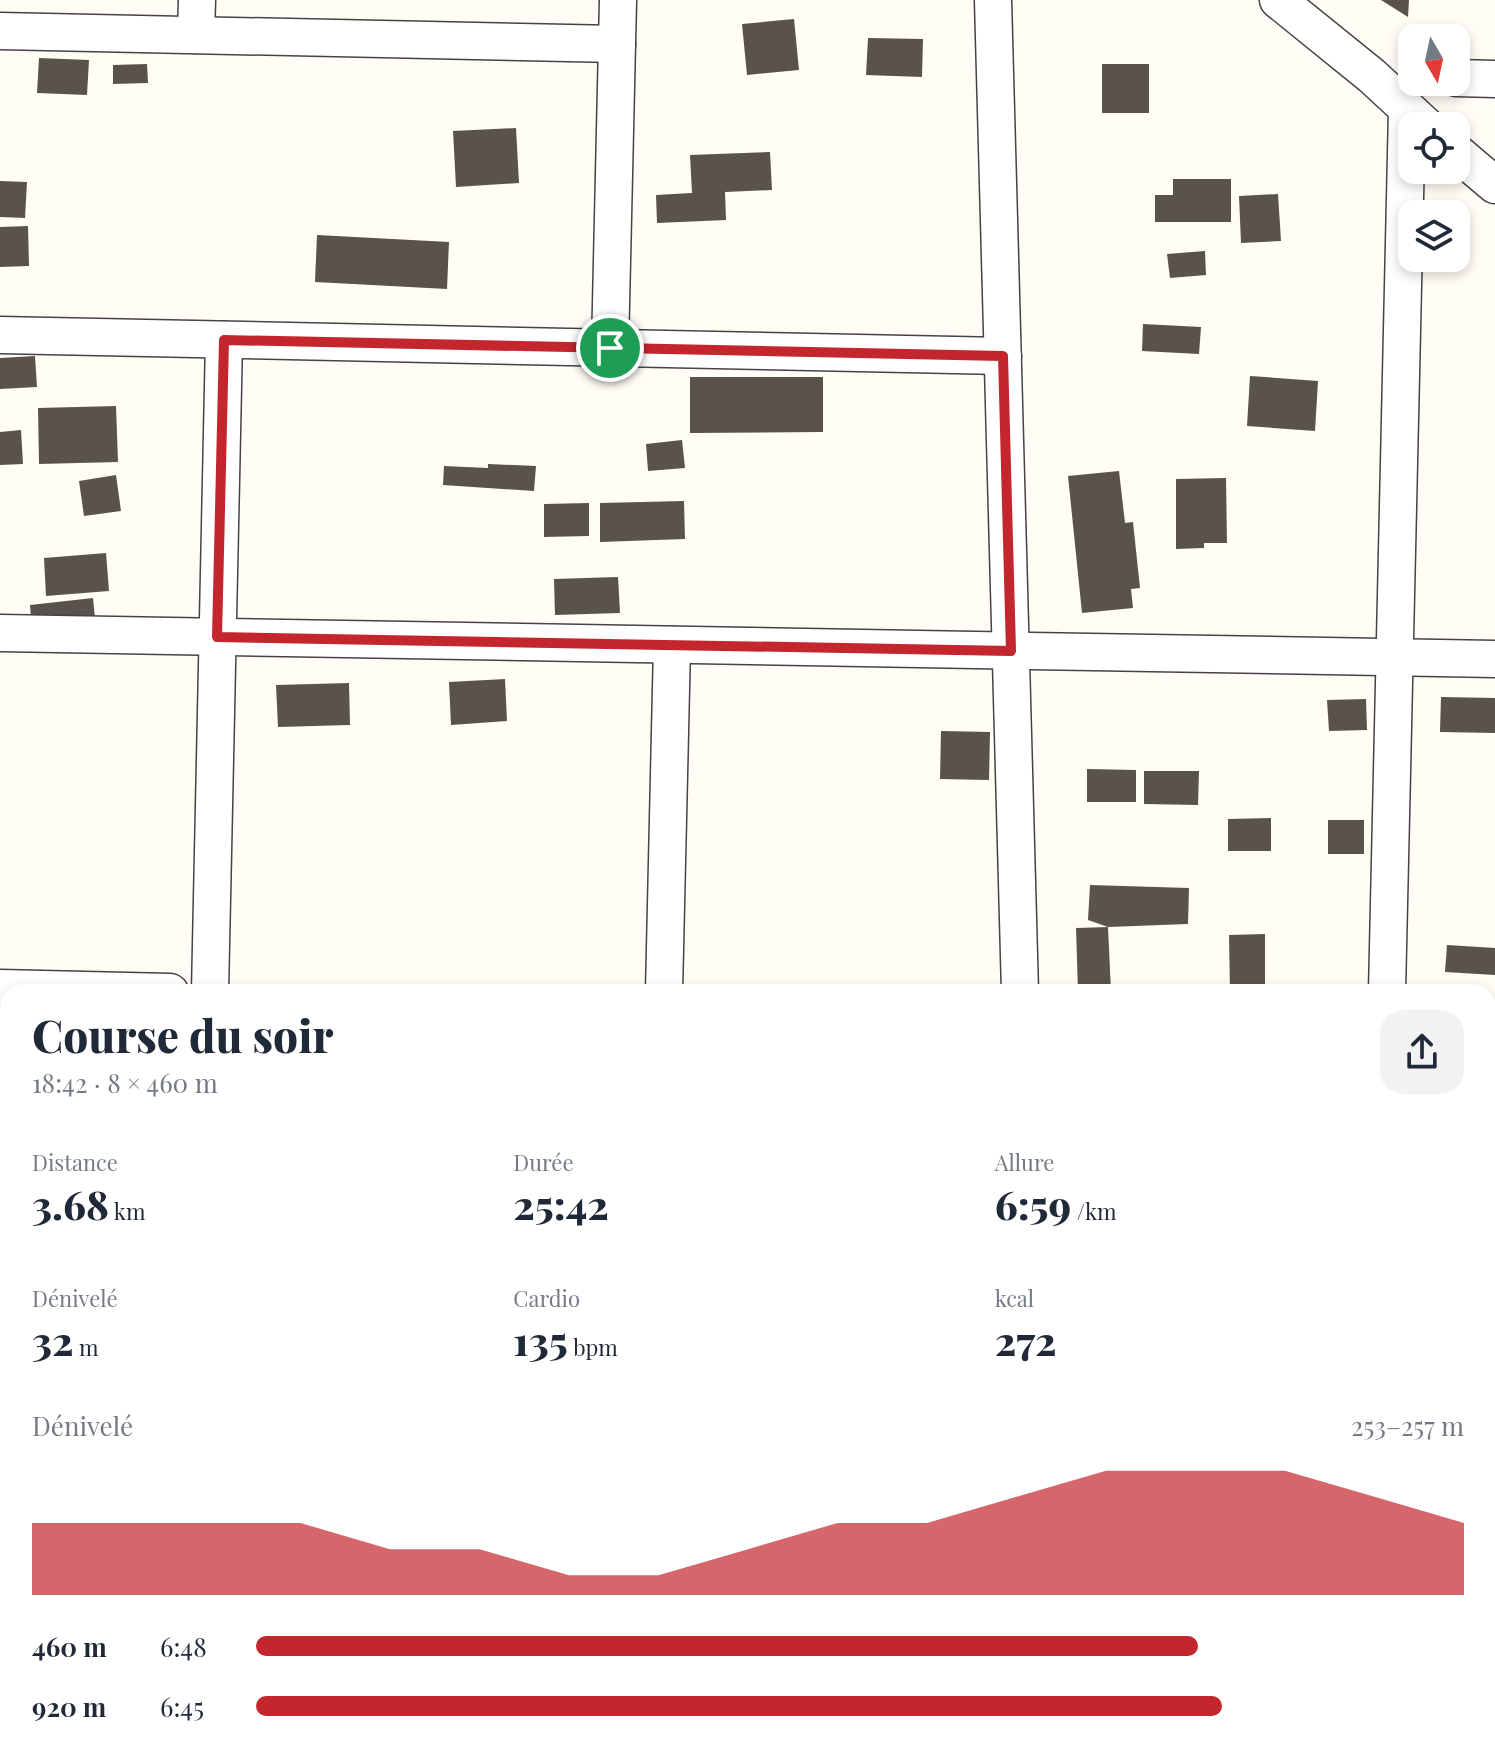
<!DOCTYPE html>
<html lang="fr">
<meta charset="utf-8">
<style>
:root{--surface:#fff;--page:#f2f2f3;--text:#1f2937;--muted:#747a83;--accent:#c4262e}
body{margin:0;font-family:"Playfair Display",serif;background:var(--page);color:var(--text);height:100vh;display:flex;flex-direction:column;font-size:30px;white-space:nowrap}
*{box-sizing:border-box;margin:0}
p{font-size:26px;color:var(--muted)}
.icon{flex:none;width:44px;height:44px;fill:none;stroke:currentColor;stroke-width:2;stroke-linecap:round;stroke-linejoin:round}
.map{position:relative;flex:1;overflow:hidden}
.details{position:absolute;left:0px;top:984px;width:1496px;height:770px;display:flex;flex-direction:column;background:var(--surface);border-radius:24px 24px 0 0;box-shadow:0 4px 12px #0003}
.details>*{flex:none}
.needle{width:52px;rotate:171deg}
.controls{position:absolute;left:1398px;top:24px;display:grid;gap:16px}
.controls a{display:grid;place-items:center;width:72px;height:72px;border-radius:16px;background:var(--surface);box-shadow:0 4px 12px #0003;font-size:40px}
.pin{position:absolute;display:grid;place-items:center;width:68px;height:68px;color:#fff;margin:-34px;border:4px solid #fff;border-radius:50%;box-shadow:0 2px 8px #0007}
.round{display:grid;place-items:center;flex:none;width:84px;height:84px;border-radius:24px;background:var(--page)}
.summary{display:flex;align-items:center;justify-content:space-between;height:136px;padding:0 32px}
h1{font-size:44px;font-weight:800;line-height:60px}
.stats{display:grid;grid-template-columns:repeat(3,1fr);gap:12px;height:136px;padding:8px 32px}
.stats div{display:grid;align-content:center}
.stats b{font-size:40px;font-weight:800}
.stats small{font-size:22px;font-weight:400}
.stats p{font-size:22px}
.chart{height:224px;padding:16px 32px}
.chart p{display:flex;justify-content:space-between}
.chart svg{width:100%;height:144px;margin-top:8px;fill:var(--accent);opacity:.7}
ul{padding:0 32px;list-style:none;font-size:26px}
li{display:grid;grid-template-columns:128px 96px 1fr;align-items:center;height:60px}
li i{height:20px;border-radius:10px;background:var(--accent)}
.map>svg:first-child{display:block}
</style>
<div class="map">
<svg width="1495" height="1753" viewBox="0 0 1495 1753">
<rect width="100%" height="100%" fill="#fffdf5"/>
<g fill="#5a524d">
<polygon points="1381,0 1409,0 1408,17"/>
<polygon points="794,19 799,70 747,75 742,24"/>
<polygon points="868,38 923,39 922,77 866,75"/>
<polygon points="39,58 89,60 87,95 37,93"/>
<polygon points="147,64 148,83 113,84 113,65"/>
<rect x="1102" y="64" width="47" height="49"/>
<polygon points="516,128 519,183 456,187 453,131"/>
<polygon points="770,152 772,190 725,192 726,220 657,223 656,195 692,193 690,155"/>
<polygon points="1173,179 1231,179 1231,222 1155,222 1155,195 1173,195"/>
<polygon points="0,181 27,182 25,218 0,217"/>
<polygon points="1278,194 1281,241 1241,243 1239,196"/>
<polygon points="28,226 29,266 0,267 0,227"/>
<polygon points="317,235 449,242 447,289 315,282"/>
<polygon points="1205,251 1206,275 1170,278 1167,254"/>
<polygon points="1143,324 1201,327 1199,354 1142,351"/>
<polygon points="35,356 37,387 0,389 0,358"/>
<polygon points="1250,376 1318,381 1315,431 1247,426"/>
<polygon points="690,377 823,377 823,432 690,433"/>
<polygon points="116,406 118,462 39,464 38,408"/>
<polygon points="21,430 23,464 0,465 0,432"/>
<polygon points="682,440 685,468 648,471 646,444"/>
<polygon points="488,464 536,466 534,491 443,485 444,466 488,468"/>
<polygon points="1119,471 1125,523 1133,522 1140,588 1131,589 1133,608 1082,613 1068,476"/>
<polygon points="116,475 121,511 84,516 79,481"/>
<polygon points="1226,478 1227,543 1204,543 1204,548 1176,549 1176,479"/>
<polygon points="684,501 685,539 600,542 600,503"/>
<polygon points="589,503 589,536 544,537 544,504"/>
<polygon points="106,553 109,591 46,596 44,558"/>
<polygon points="618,577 620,613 555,615 554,579"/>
<polygon points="93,598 97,639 33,646 30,605"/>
<polygon points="505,679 507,721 451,725 449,682"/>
<polygon points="349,683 350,725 278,727 276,685"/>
<polygon points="1441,697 1495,698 1495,733 1440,732"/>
<polygon points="1366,699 1367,730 1329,731 1327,700"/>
<polygon points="941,731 990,732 989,780 940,779"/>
<polygon points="1087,769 1136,770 1136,802 1087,802"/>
<polygon points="1144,771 1199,771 1198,805 1144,804"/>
<polygon points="1271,818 1271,851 1228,851 1228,819"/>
<rect x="1328" y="820" width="36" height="34"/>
<polygon points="1090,885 1189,888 1188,924 1108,927 1088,920"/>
<polygon points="1108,927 1111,992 1078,992 1076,928"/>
<polygon points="1265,934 1265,992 1230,992 1229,935"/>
<polygon points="1447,945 1495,948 1495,975 1445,972"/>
<polygon points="15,1746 50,1746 50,1753 16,1753"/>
</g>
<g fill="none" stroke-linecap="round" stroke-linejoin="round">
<defs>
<g id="minor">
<polyline points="993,0 1020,992"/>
<polyline points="1278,0 1372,76 1426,126"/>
<polyline points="0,31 617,44"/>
<polyline points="196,35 197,0"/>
<polyline points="1456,78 1495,79"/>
<polyline points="1456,152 1495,185"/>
<polyline points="0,335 1003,356"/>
<polyline points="610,348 618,0"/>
<polyline points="0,633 1495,659"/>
<polyline points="0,988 170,992"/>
<polyline points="210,992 224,340"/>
<polyline points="664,992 672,645"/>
<polyline points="1387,992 1407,110"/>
<polyline points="0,1283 8,1283"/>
<polyline points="1488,1314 1495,1314"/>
<polyline points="196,1753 196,1746"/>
<polyline points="647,1753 647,1746"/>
<polyline points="1028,1753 1028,1746"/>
<polyline points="1369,1753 1370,1746"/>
</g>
</defs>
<use href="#minor" stroke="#444" stroke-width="39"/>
<use href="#minor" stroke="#fff" stroke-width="36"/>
</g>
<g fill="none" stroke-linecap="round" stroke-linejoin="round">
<defs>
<polygon id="route" points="224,340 1003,356 1011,651 217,637"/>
</defs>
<use href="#route" stroke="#fff" stroke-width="16"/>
<use href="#route" stroke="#c4262e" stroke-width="10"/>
</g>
</svg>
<div class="controls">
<a><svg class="needle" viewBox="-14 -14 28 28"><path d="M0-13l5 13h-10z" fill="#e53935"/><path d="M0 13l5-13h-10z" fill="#747a83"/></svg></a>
<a><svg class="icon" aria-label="locate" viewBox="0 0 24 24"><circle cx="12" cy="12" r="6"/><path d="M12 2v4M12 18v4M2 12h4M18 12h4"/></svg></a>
<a><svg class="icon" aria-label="layers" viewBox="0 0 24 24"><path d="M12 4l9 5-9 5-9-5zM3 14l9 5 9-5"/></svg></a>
</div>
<div class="pin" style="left:610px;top:348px;background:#1e9e55"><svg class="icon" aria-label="arrive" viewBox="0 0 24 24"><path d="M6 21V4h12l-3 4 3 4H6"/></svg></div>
<section class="details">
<div class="summary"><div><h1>Course du soir</h1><p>18:42 · 8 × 460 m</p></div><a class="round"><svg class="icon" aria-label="share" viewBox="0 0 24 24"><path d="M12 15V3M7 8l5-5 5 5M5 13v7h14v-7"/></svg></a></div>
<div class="stats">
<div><p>Distance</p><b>3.68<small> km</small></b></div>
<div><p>Durée</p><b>25:42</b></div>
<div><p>Allure</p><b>6:59<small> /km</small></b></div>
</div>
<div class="stats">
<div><p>Dénivelé</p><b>32<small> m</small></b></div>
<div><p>Cardio</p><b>135<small> bpm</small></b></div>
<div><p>kcal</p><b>272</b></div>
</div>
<div class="chart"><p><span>Dénivelé</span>253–257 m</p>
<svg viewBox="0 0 160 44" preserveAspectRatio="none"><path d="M0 44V22L10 22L20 22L30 22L40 30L50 30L60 38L70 38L80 30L90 22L100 22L110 14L120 6L130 6L140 6L150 14L160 22V44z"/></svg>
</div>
<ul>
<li><b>460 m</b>6:48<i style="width:78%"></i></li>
<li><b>920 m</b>6:45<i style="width:80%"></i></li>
</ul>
</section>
</div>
